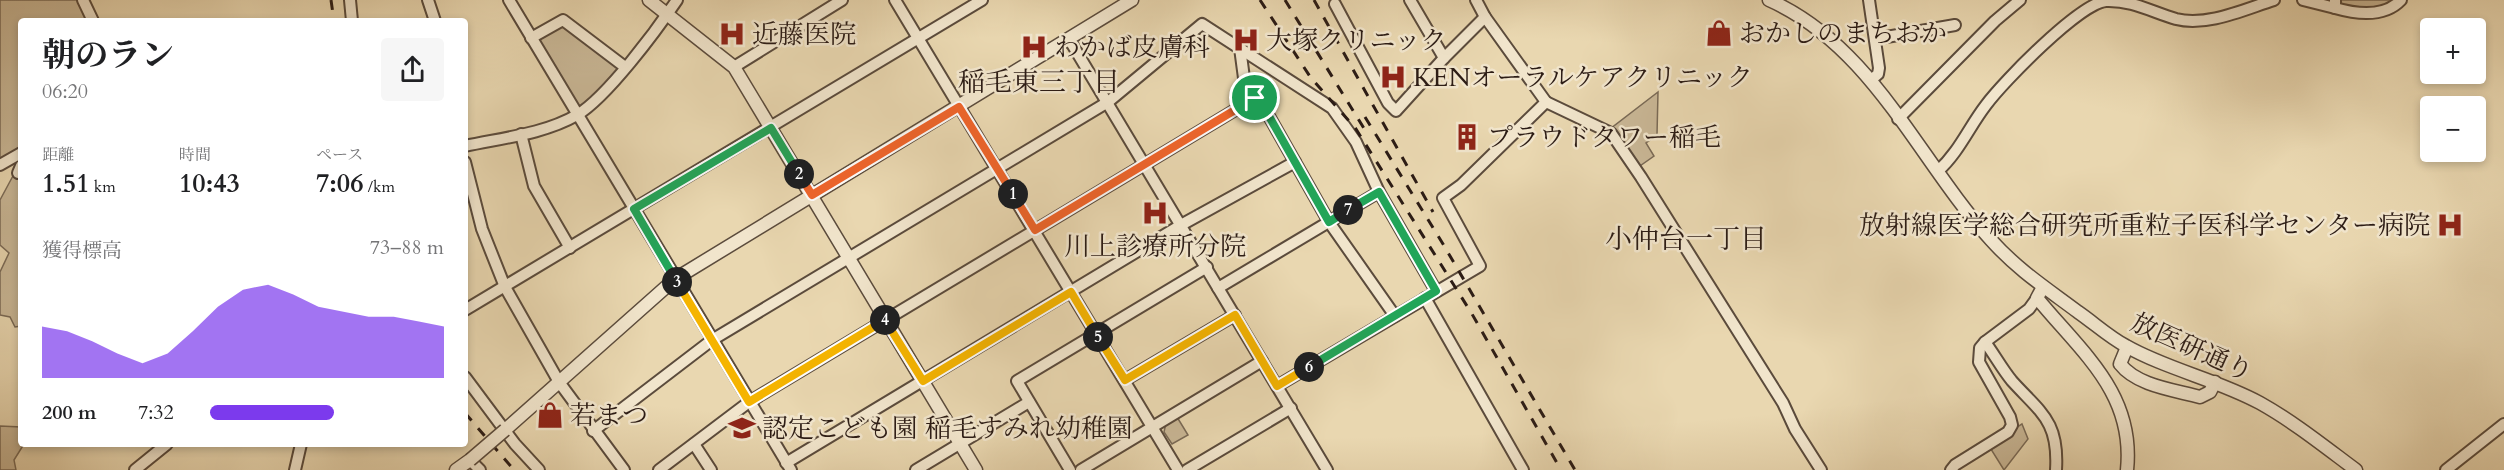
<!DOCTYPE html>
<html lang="ja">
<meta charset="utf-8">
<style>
:root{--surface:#fff;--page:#f6f6f6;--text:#202124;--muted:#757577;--accent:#7c3aed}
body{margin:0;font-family:Cardo,"Noto Serif JP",serif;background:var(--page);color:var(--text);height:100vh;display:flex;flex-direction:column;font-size:22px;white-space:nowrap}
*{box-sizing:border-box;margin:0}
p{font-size:20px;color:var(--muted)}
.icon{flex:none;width:33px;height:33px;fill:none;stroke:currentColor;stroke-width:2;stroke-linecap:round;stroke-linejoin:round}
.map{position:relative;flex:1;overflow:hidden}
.panel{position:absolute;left:18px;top:18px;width:450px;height:429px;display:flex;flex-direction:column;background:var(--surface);border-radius:6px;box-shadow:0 3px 9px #0003}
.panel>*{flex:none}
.tools{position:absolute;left:2420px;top:18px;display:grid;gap:12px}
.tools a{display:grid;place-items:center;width:66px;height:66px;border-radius:6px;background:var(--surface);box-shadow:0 3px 9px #0003;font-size:30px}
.pin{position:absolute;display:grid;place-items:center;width:51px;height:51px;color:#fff;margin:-26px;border:3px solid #fff;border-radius:50%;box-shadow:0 2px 6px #0007}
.km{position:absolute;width:30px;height:30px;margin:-15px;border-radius:50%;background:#222;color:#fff;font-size:16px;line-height:30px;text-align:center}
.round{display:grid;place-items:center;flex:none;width:63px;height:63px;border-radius:6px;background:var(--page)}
.summary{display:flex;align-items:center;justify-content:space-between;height:102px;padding:0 24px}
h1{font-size:33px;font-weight:700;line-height:45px}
.stats{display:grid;grid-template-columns:repeat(3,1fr);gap:9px;height:102px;padding:6px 24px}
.stats div{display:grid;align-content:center}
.stats b{font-size:26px;font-weight:700}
.stats small{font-size:16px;font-weight:400}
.stats p{font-size:16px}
.chart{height:168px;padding:12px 24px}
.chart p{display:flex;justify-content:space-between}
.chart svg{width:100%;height:108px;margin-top:6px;fill:var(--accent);opacity:.7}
ul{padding:0 24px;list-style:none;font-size:20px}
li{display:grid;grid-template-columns:96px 72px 1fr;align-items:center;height:45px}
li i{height:15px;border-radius:8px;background:var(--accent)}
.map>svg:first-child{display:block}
</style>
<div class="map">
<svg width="2504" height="470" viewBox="0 0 2504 470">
<rect width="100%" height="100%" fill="#e9d7b0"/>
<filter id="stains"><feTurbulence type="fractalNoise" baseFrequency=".00333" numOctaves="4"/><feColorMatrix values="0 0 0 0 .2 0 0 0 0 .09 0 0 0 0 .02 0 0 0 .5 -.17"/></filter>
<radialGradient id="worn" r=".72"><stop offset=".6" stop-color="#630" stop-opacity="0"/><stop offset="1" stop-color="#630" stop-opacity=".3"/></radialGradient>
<g fill="#c9b796" stroke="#7a6a56" stroke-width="1.5">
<polygon points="0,0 79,0 89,21 21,21 21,158 15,151 0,159"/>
<path d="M 2338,0 L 2399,0 C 2376,12 2362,13 2337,6 Z"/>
<polygon points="563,25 617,65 617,71 583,105 576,107 539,45 539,40"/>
<polygon points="1658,92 1657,135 1646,143 1654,156 1637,168 1610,129"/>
<polygon points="21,161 21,326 15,327 10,317 0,315 0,272 9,253 0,245 0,200"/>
<polygon points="1177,417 1188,435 1172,444 1164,432 1166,423"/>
<polygon points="2022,424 2028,439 2004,470 1989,446"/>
<polygon points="0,426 21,427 21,444 24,444 14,460 16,470 0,470"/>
</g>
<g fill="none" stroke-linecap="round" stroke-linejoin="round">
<defs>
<g id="minor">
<polyline points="83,0 93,21"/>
<polyline points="350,0 352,21"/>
<polyline points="428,0 435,21"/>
<polyline points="509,0 791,470"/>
<polyline points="895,0 1178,470"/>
<polyline points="1410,0 1444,58 1485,17"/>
<polyline points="1869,0 1879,68 1878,74 1871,80"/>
<polyline points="2303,0 2335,8 2335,0"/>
<polyline points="1335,4 1388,103 1396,111 1444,58"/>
<path d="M 2335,8 C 2356,14 2384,18 2401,0"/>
<polyline points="531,38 563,20 625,67"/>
<polyline points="1069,39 1327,470"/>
<polyline points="1875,39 1955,25"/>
<polyline points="1240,48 1244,78 1255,98 1270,118 1329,222 1395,316"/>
<polyline points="734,67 842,0"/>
<polyline points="1546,102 1611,133 1641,177 1783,403 1795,429 1821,470"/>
<polyline points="1898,119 1995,21 2020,0"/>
<polyline points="521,134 534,186 570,248"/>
<path d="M 465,146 C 502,138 544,134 577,115 C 607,97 656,31 677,0"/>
<polyline points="465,162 482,229 505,287 559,382 624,470"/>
<polyline points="0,165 21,153"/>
<path d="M 1938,171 C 1959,152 1969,127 1986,105 C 2003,82 2080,3 2106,1 C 2132,0 2152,12 2176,19 C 2207,27 2245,9 2274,0"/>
<polyline points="18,173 21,166"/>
<polyline points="1218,288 1379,192"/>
<polyline points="1425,298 1523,470"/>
<polyline points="465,310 982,0"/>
<path d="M 1985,342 C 1994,354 2002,369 2012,381 C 2041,413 2059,421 2056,470"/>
<polyline points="465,377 515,444 539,470"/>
<polyline points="1125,380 1235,315"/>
<polyline points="1277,386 1480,266 1443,198 1461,185 1546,102 1485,17 1476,0"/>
<polyline points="593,431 712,340 1108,102 1202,24 1332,108 1356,142 1379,192 1436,291"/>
<polyline points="694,444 711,470"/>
<polyline points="470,460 480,470"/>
<polyline points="786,463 1181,225 1295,162"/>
<polyline points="135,470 167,444"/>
<polyline points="295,470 301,444"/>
<polyline points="659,470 749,402 1255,98"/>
<polyline points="916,470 1029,402"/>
<polyline points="1070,470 1017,381 1207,267"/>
<polyline points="1081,470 1262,361"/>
<polyline points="1187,470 1291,408"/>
<polyline points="1951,470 1955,465 2008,432 2012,425 2010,417 1979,362 1980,348 1985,342 2029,309 2037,298"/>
<polyline points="2446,470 2504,424"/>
</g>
<g id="tertiary">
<polyline points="649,0 734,67 976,470"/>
<path d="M 1769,0 C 1873,46 1918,160 1991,240 C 2018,270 2046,288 2078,312 C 2094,323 2109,337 2126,346 C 2166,369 2218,380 2260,403 C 2294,422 2325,447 2356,470"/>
<path d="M 2043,287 L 2037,298 C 2082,353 2135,393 2127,470"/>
<path d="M 2127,347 L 2120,364 C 2137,386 2175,390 2200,397 L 2210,392 L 2215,382"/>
<polyline points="505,430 675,279 1132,0"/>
<polyline points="456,470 470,460"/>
</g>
</defs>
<use href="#minor" stroke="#5b4b3c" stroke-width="14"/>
<use href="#tertiary" stroke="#5b4b3c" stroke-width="15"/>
<use href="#minor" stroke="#f1e5cc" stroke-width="10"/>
<use href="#tertiary" stroke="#f1e5cc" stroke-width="12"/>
<g stroke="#2c1c15" stroke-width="3" stroke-dasharray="10 10" stroke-linecap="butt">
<polyline points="331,0 334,21"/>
<polyline points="1260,0 1311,78 1356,129 1472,314 1561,470"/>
<polyline points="1285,0 1365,130"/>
<polyline points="1314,0 1433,212"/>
<polyline points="1365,117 1443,244 1575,470"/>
<polyline points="465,413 514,470"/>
</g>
<defs>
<polyline id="tertiary-bridge" points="470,460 505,430"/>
</defs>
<use href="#tertiary-bridge" stroke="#5b4b3c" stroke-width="15" stroke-linecap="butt"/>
<use href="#tertiary-bridge" stroke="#f1e5cc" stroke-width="12"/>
</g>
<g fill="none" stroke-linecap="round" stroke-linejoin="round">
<defs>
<polyline id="split-1" points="1013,194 1035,230 1255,98"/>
<polyline id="split-2" points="799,174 812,195 959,107 1013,194"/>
<polyline id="split-3" points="677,282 634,209 771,128 799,174"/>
<polyline id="split-4" points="677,282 749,402 885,320"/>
<polyline id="split-5" points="885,320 923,381 1071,292 1098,337"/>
<polyline id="split-6" points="1098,337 1125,380 1235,315 1277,386 1309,367"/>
<polyline id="split-7" points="1309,367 1436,291 1379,192 1348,210"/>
<polyline id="split-8" points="1255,98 1270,118 1329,222 1348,210"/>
</defs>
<use href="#split-1" stroke="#fff" stroke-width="12"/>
<use href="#split-2" stroke="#fff" stroke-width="12"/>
<use href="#split-3" stroke="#fff" stroke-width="12"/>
<use href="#split-4" stroke="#fff" stroke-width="12"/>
<use href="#split-5" stroke="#fff" stroke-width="12"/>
<use href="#split-6" stroke="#fff" stroke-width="12"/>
<use href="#split-7" stroke="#fff" stroke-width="12"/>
<use href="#split-8" stroke="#fff" stroke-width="12"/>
<use href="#split-1" stroke="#f0652b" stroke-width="8"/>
<use href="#split-2" stroke="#f0652b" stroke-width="8"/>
<use href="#split-3" stroke="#22a559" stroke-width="8"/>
<use href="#split-4" stroke="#f5b400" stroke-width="8"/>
<use href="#split-5" stroke="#f5b400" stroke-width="8"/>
<use href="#split-6" stroke="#f5b400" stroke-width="8"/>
<use href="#split-7" stroke="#22a559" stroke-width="8"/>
<use href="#split-8" stroke="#22a559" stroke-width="8"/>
</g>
<defs>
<symbol id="shop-bare" viewBox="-9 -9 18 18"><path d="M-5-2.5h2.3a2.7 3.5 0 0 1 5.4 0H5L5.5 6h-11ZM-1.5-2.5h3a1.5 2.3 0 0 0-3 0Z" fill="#8f2418" stroke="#f1e5cc" stroke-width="2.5" paint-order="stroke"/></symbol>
<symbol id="hospital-bare" viewBox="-9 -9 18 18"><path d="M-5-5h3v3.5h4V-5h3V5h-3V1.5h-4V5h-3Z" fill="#8f2418" stroke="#f1e5cc" stroke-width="2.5" paint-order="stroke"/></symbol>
<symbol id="building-bare" viewBox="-9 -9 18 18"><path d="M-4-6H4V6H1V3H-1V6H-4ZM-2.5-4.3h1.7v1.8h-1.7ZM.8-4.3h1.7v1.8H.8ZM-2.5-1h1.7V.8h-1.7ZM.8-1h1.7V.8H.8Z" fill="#8f2418" stroke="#f1e5cc" stroke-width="2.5" paint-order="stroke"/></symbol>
<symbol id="school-bare" viewBox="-9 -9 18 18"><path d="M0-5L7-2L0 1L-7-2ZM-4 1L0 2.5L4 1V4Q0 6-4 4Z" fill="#8f2418" stroke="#f1e5cc" stroke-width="2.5" paint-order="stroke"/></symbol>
</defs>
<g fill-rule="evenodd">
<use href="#shop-bare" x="1700" y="14" width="38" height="38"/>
<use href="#hospital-bare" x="713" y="15" width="38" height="38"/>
<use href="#hospital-bare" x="1227" y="21" width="38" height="38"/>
<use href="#hospital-bare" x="1015" y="28" width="38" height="38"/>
<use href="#hospital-bare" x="1374" y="58" width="38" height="38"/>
<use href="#building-bare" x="1448" y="118" width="38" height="38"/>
<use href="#hospital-bare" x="1136" y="194" width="38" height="38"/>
<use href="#hospital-bare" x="2431" y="206" width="38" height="38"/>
<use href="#shop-bare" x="531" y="396" width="38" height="38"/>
<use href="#school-bare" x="723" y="409" width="38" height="38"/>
</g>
<g text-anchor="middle" stroke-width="5" stroke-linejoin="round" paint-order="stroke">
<g font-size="26" fill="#2c1c15" stroke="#f1e5cc" text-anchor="start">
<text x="1739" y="42">おかしのまちおか</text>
<text x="752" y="43">近藤医院</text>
<text x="1266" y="49">大塚クリニック</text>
<text x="1054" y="56">わかば皮膚科</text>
<text x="1413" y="86">KENオーラルケアクリニック</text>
<text x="1487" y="146">プラウドタワー稲毛</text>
<text x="2430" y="234" text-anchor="end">放射線医学総合研究所重粒子医科学センター病院</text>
<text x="1155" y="255" text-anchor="middle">川上診療所分院</text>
<text x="570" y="424">若まつ</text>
<text x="762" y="437">認定こども園 稲毛すみれ幼稚園</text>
</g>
<g font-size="26" fill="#2c1c15" stroke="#f1e5cc">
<text transform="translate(2192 347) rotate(24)" y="9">放医研通り</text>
</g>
<g font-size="27" fill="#2c1c15" stroke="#f1e5cc">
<text x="1039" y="91">稲毛東三丁目</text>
<text x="1686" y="248">小仲台一丁目</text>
</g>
</g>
<rect width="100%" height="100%" filter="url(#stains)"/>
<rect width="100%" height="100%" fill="url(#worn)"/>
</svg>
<div class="tools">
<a>+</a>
<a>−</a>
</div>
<div class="pin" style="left:1255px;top:98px;background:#1e9e55"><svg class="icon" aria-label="arrive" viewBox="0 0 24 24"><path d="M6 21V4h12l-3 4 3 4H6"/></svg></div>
<b class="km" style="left:1013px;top:194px">1</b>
<b class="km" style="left:799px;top:174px">2</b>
<b class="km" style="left:677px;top:282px">3</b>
<b class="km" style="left:885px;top:320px">4</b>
<b class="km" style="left:1098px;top:337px">5</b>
<b class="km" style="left:1309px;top:367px">6</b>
<b class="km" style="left:1348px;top:210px">7</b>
<section class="panel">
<div class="summary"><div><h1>朝のラン</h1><p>06:20</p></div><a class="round"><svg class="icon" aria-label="share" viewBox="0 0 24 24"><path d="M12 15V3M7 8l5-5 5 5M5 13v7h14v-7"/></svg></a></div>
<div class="stats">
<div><p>距離</p><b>1.51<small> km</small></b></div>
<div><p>時間</p><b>10:43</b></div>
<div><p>ペース</p><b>7:06<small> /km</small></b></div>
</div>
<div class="chart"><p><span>獲得標高</span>73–88 m</p>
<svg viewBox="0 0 160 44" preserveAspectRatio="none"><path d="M0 44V23L10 25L20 29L30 34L40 38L50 34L60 25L70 15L80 8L90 6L100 10L110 15L120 17L130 19L140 19L150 21L160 23V44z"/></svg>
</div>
<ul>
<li><b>200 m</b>7:32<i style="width:53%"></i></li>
</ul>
</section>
</div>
